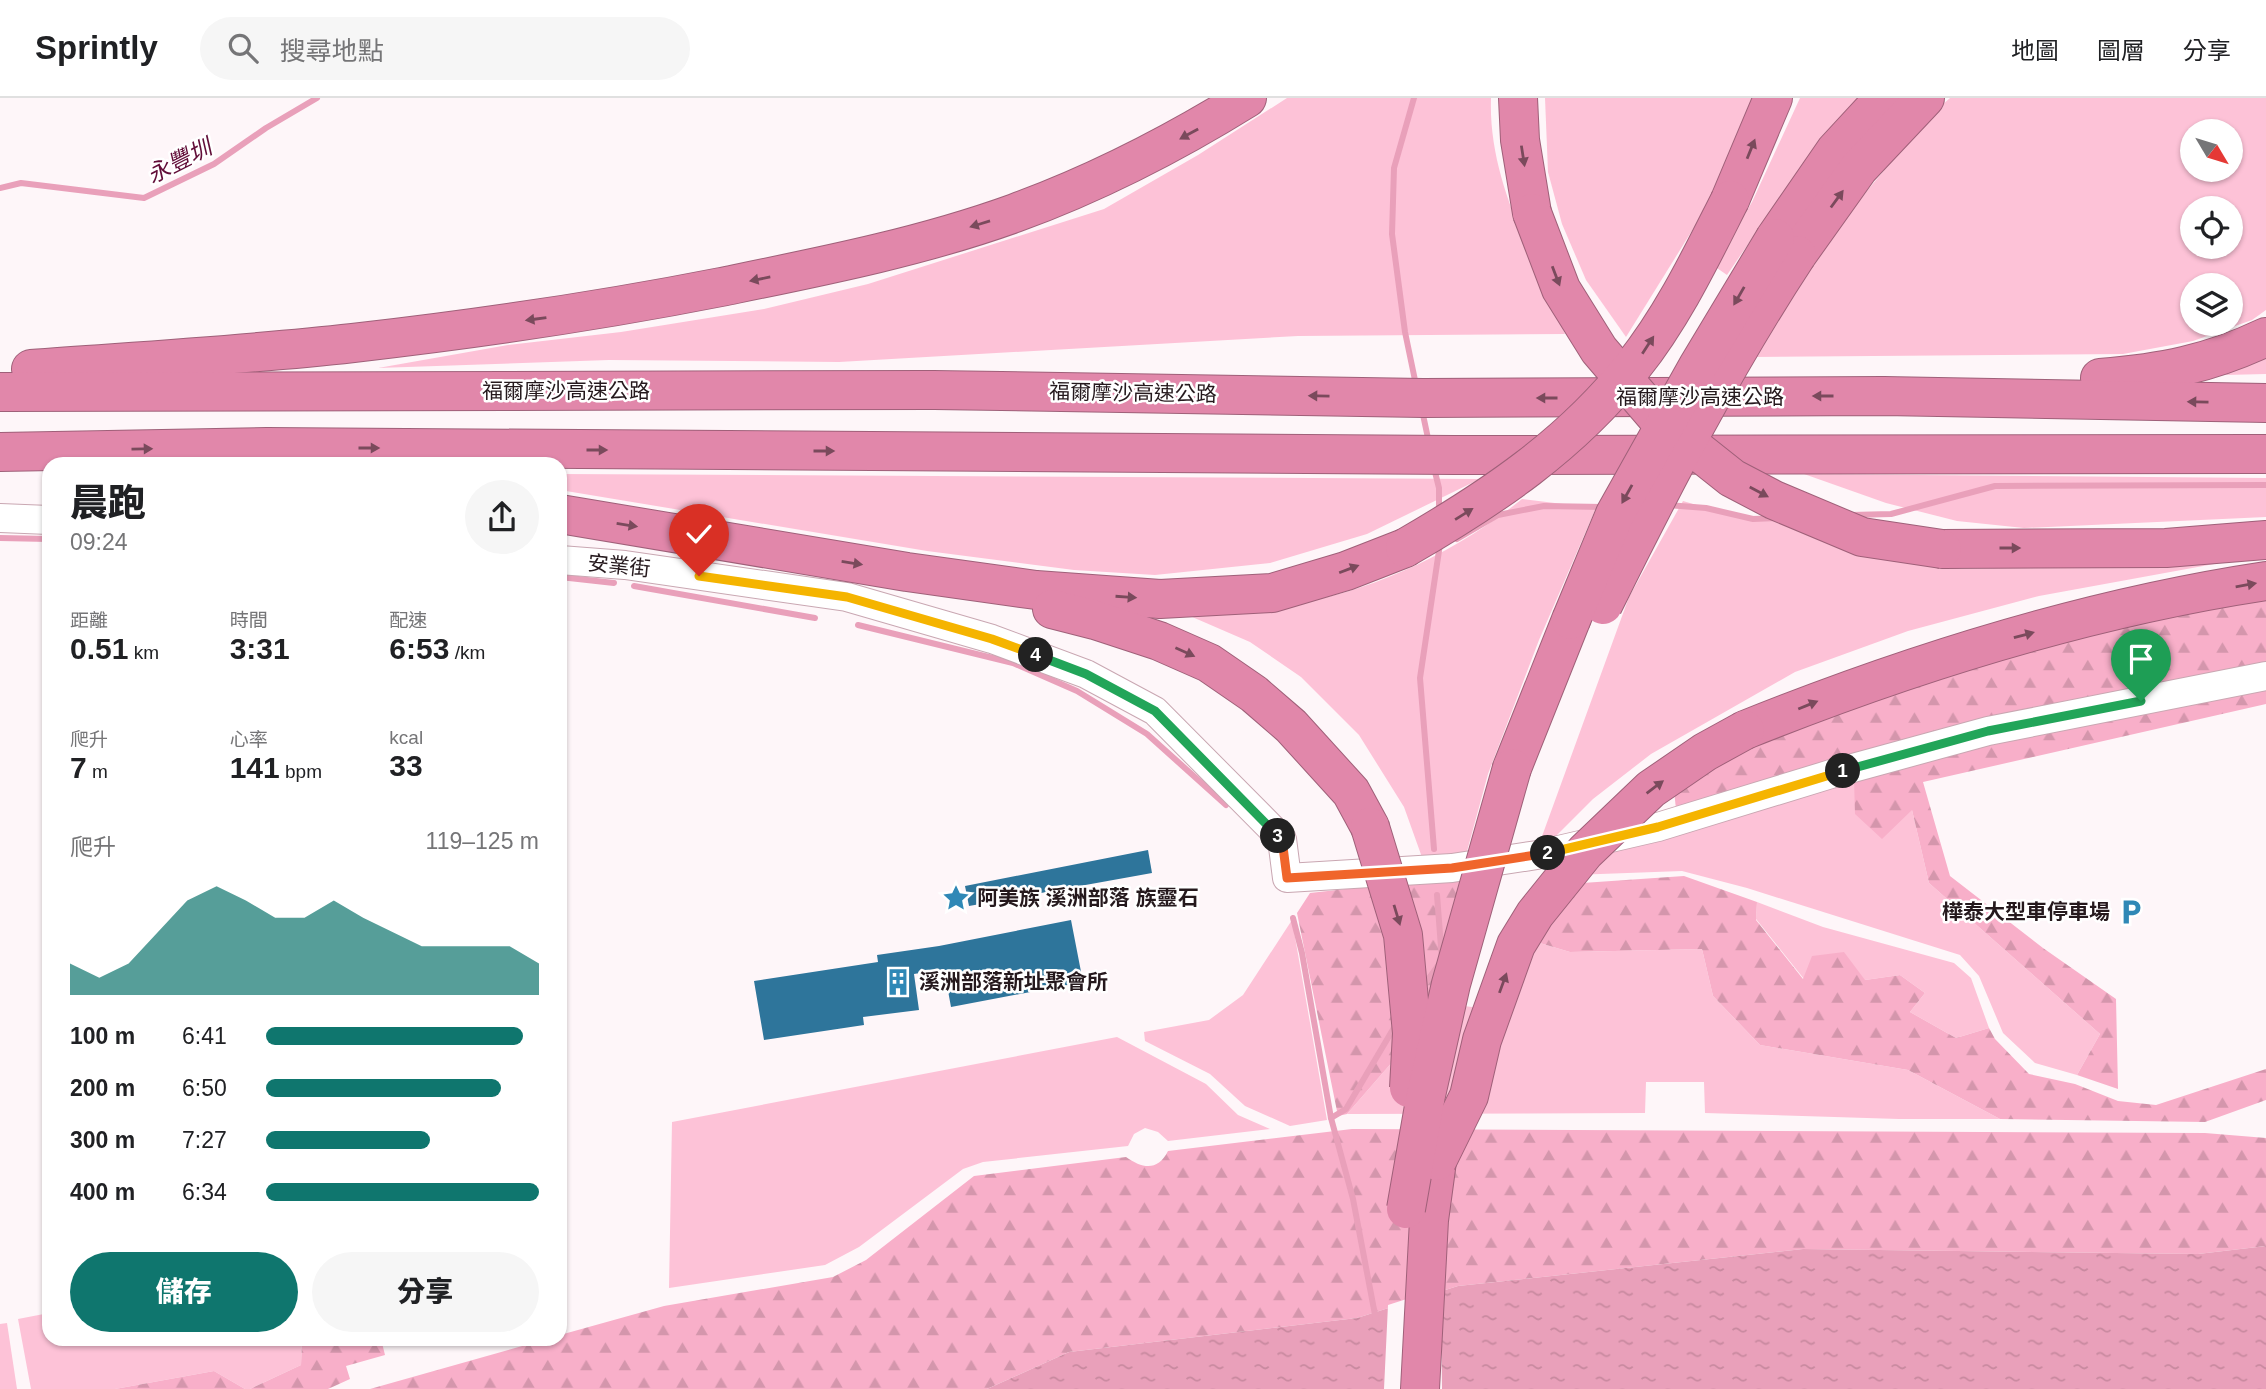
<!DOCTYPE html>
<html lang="zh-TW">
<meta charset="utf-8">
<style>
:root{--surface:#fff;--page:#f6f6f6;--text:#202124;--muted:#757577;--line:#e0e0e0;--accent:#0f766e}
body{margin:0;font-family:Helvetica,"Noto Sans TC",sans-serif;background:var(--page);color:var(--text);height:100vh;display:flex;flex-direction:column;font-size:26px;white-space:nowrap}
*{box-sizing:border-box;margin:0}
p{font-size:23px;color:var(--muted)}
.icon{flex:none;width:38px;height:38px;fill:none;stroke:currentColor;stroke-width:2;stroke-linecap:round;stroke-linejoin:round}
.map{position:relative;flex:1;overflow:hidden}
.sheet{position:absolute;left:42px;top:359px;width:525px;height:889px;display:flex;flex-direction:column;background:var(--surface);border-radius:21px;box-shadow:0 2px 5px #0004}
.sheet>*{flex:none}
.needle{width:46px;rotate:128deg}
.controls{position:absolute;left:2180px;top:21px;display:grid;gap:14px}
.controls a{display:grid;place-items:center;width:63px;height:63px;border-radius:50%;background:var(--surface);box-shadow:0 2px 5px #0004;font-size:35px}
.pin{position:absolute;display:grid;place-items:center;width:60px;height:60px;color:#fff;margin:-72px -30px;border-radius:50% 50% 50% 0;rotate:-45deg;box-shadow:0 0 7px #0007}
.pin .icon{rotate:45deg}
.km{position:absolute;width:35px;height:35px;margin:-18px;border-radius:50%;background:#222;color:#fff;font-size:19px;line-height:35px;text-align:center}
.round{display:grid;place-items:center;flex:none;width:74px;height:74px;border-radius:37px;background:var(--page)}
.overview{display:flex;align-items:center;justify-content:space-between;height:119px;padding:0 28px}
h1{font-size:38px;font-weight:800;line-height:52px}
.stats{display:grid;grid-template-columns:repeat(3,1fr);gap:10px;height:119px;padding:7px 28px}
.stats div{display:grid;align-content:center}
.stats b{font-size:30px;font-weight:800}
.stats small{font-size:19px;font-weight:400}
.stats p{font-size:19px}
.chart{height:196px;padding:14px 28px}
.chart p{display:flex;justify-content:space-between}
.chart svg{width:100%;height:126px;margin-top:7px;fill:var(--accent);opacity:.7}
.cta{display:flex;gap:14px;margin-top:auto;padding:14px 28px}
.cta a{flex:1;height:80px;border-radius:42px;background:var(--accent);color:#fff;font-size:28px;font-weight:800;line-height:80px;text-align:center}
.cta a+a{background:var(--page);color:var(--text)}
ul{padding:0 28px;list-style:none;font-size:23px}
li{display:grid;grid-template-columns:112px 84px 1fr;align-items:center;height:52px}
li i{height:18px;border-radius:9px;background:var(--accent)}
header{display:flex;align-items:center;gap:42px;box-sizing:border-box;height:98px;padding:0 35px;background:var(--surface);border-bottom:2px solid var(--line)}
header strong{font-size:33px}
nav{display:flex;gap:38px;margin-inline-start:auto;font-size:24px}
.search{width:490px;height:63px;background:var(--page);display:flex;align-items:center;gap:18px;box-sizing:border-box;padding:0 24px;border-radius:38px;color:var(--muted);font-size:26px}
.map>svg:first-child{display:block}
</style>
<header>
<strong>Sprintly</strong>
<div class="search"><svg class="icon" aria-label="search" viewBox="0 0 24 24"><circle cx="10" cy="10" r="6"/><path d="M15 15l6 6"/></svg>搜尋地點</div>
<nav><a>地圖</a><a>圖層</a><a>分享</a></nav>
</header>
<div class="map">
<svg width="2266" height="1291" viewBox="0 0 2266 1291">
<defs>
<pattern id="forest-firs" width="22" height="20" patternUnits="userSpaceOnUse" patternTransform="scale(1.75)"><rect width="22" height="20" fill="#f8afc9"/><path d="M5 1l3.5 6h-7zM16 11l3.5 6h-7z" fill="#d496ac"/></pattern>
<pattern id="water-ripples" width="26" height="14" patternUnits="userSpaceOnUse" patternTransform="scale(1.75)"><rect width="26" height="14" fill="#e9a0ba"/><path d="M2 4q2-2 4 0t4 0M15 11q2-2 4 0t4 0" fill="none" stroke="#c8899f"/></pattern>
</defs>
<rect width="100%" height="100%" fill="#fef6f9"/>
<g fill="#fdc2d7" fill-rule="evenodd">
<path d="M 1287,0 L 1491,0 C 1488,85 1535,160 1565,236 L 1298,238 L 839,264 L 609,262 L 378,270 L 508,247 L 621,234 L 764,211 L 868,186 L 1104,111 L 1198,57 Z"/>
<polygon points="1545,0 1754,0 1716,94 1626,239 1586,182 1562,126 1548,74"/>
<polygon points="1800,0 1858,0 1800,70 1727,177 1714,168 1752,104"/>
<path d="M 1950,0 L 2266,0 L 2266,212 L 2252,222 L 2193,243 L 2123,256 L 1753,259 C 1797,188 1843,118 1899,55 C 1915,36 1931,16 1950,0 ZM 2193,33 L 2231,33 L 2231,72 L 2193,72 ZM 2193,110 L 2231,110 L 2231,149 L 2193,149 ZM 2193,187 L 2231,187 L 2231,226 L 2193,226 Z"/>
<polygon points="2266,259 2266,276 2225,277"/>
<polygon points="560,376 1480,381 1367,436 1270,465 1155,477 1074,472 927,453 560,392"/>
<polygon points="1804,376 2266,380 2266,419 2024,430 1957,423 1886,405"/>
<path d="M 1522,401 L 1596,410 L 1539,542 L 1488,676 L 1441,849 L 1433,790 L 1404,709 L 1359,637 L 1301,579 L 1250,544 L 1183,515 C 1217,513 1252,514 1285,508 C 1371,494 1454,456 1522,401 Z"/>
<polygon points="1683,403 1751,423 1780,423 1810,433 1845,453 1962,471 2236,462 2039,498 1908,533 1795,574 1651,656 1593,701 1549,745 1529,774 1629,499"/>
<polygon points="1854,681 1912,712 1929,785 2100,936 2077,977 2035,965 2003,935 1979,878 1960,857 1747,790 1682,773 1573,777 1599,745"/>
<polygon points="1757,804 1823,829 1954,865 1971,880 1989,930 1956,940 1910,914 1925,895 1900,877 1865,882 1804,881 1756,821"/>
<polygon points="1292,822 1327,1022 1290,1028 1245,1008 1210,976 1145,943 1144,934 1209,922 1243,897"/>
<polygon points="1533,843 1570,854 1702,851 1713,898 1760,947 1908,972 2000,1021 1899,1021 1705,1015 1704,984 1646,984 1645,1015 1347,1016 1401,954 1440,905 1504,913"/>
<polygon points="1117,939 1206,986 1238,1017 1270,1031 1168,1043 1158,1034 1145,1030 1134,1036 1128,1048 983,1064 963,1071 859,1149 825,1167 669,1190 672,1024"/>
<polygon points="49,1215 49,1241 302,1241 301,1267 250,1291 245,1291 214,1273 115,1291 31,1291 18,1221"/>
<polygon points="7,1225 17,1291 0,1291 0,1226"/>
</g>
<g fill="url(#forest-firs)">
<polygon points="2266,493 2266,568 1676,711 1673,684 1806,612 2121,518"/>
<polygon points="2266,586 2266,606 1923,684 1950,778 2043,850 2116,901 2118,991 2077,977 2100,936 1929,785 1912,712 1882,741 1855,716 1854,681 2005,637"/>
<polygon points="1470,777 1430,945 1401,954 1347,1016 1338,1018 1297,815 1310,795"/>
<polygon points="1684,778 1757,804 1756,822 1803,881 1812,858 1844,854 1865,882 1900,877 1925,895 1910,914 1956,940 1989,930 1995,941 2029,976 2075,986 2118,1003 2156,1007 2266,971 2266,1002 2205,1024 2000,1021 1908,972 1760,947 1713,898 1702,851 1570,854 1533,843 1568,786"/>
<path d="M 1352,1031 L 2205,1035 L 2266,1040 L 2266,1148 L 2198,1156 L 1803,1151 L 1458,1188 L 1357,1220 L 1069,1254 L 987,1291 L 370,1291 L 547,1241 L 560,1241 L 560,1237 L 664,1208 L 833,1179 L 866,1162 L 974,1078 L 1126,1059 C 1143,1071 1158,1073 1168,1053 Z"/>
<polygon points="302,1241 381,1241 385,1257 346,1268 350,1281 328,1291 250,1291 301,1267"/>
<polygon points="214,1273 245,1291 115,1291"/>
</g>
<polygon fill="url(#water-ripples)" points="2266,1148 2266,1291 987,1291 1069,1254 1357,1220 1458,1188 1803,1151 2198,1156"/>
<polygon fill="#fef6f9" points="1444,1189 1441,1204 1442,1291 1384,1291 1388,1207"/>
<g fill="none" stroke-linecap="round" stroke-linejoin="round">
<g stroke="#e9a0ba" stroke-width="6">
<polyline points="1414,0 1394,70 1392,136 1405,234 1416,287"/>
<polyline points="0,90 21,85 144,100 214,66 266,30 317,0"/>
<polyline points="1422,312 1429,345"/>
<polyline points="1434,370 1439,390 1439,414"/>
<polyline points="1667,407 1706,410 1753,421 1777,420"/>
<polyline points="1851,417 1891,416 1995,388 2266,387"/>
<polyline points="0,440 49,441"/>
<polyline points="1457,441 1498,417 1544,408 1603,409"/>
<polyline points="560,479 614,485"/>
<polyline points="634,488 815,520"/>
<polyline points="858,527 1013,565 1077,593 1147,636 1226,707"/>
<polyline points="1434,751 1420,580 1440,446"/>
<polyline points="1293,820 1302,855 1331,1020 1353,1101 1376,1222"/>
<polyline points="1422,890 1442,862 1437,797"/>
<polyline points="1331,1020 1346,1011 1395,928"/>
</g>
</g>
<g fill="#2e759b">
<polygon points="1148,752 1152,775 969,808 965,788"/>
<polygon points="1071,822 1083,884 951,909 944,871 914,876 919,912 863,919 864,927 764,942 754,883 878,864 877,857 939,848"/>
</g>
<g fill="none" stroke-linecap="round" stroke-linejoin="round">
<defs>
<g id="minor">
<polyline points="0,420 49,422"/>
<polyline points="560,462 625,467 847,499 992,541 1086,576 1155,613 1282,741 1287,780 1452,770 1537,757 1658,729 1831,676 1988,633 2266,578"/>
</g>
<g id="highway">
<polyline points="1518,0 1520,42 1532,115"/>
<polyline points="1730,102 1773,0"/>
<polyline points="1775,140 1835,53 1884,0"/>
<polyline points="1797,157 1859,70 1925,0"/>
<path d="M 31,271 C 138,263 246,257 353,245 C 476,231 599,213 721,189 C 819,169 921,149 1015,115 C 1097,85 1173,46 1247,0"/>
<path d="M 2100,280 C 2162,275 2209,266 2266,239"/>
<polyline points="0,294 934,292 1423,300 1884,298 2266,305"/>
<polyline points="0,354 267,349 1454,357 2266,356"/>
<polyline points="560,416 907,474 1036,492 1160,501 1272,495 1346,473 1405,450"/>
<polyline points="1942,451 2166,450 2266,442"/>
<polyline points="1052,511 1095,522 1159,543 1209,565 1254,596 1291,628 1351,694 1370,729"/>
<path d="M 1745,632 C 1912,565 2087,510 2266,483"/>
<polyline points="1512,670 1571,522"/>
<polyline points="1420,1291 1429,1122 1437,1063"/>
</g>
</defs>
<use href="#minor" stroke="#c9a7b2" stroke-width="30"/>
<use href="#highway" stroke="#9f6079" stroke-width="40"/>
<use href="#minor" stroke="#fff" stroke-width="28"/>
<use href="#highway" stroke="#e187aa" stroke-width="38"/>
<defs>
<g id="highway-bridge">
<polyline points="1532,115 1561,191 1599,252 1659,322 1732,380 1774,402 1862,439 1942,451"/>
<path d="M 1405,450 C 1490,401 1571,347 1633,268 C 1673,218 1701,159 1730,102"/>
<path d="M 1603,507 C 1662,388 1724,268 1797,157"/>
<polyline points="1571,522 1615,416 1698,268 1775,140"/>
<polyline points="1370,729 1403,837 1412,935 1409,990"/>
<polyline points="1437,1063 1469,998 1482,942 1516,847 1535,816 1585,754 1651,691 1705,654 1745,632"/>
<polyline points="1406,1111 1426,997 1451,886 1512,670"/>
</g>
</defs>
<use href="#highway-bridge" stroke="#9f6079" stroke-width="40" stroke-linecap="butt"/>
<use href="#highway-bridge" stroke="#e187aa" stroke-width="38"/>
</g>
<defs><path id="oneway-solid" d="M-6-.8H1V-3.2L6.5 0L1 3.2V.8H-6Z" transform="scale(1.75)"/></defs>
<g fill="#7a4a5c">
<use href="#oneway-solid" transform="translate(1189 36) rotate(151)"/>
<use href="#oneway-solid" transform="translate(1751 51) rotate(-68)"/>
<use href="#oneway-solid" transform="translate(1523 58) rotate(81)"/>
<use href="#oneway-solid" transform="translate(1837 101) rotate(-54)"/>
<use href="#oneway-solid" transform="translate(980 126) rotate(163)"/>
<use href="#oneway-solid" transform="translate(1556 178) rotate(69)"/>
<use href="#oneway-solid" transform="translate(760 181) rotate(169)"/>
<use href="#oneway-solid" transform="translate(1739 198) rotate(120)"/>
<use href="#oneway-solid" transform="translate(536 221) rotate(172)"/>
<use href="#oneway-solid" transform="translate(1648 247) rotate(-57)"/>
<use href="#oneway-solid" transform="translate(1319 298) rotate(-179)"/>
<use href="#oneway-solid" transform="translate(1823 298) rotate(180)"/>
<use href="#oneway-solid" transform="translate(1547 300) rotate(180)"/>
<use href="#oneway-solid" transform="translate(2198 304) rotate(-179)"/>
<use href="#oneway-solid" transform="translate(369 350)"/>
<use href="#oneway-solid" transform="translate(142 351) rotate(-1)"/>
<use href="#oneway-solid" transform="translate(597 352)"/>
<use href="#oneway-solid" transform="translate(824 353)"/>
<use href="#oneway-solid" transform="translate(1759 394) rotate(28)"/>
<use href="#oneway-solid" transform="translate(1627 396) rotate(119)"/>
<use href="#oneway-solid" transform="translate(1464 416) rotate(-32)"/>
<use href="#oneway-solid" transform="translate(627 427) rotate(9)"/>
<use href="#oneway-solid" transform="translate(2010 450)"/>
<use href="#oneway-solid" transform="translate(852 465) rotate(9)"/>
<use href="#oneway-solid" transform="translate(1349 471) rotate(-21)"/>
<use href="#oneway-solid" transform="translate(2246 487) rotate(-10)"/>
<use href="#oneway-solid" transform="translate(1126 499) rotate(4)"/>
<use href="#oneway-solid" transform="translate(2024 537) rotate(-15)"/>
<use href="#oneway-solid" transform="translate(1185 554) rotate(24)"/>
<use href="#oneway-solid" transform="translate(1808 607) rotate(-22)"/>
<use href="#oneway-solid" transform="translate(1655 689) rotate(-37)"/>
<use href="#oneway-solid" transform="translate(1397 817) rotate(73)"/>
<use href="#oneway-solid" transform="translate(1503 885) rotate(-70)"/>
</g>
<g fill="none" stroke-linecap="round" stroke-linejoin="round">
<defs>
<polyline id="split-1" points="1843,673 1988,633 2141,603"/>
<polyline id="split-2" points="1548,755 1658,729 1843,673"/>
<polyline id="split-3" points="1278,738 1282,741 1287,780 1452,770 1548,755"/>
<polyline id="split-4" points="1036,557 1086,576 1155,613 1278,738"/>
<polyline id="split-5" points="699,478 847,499 992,541 1036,557"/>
</defs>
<use href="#split-1" stroke="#fff" stroke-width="14"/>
<use href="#split-2" stroke="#fff" stroke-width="14"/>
<use href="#split-3" stroke="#fff" stroke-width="14"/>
<use href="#split-4" stroke="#fff" stroke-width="14"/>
<use href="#split-5" stroke="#fff" stroke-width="14"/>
<use href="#split-1" stroke="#22a559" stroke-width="9"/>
<use href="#split-2" stroke="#f5b400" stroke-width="9"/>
<use href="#split-3" stroke="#f0652b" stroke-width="9"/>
<use href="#split-4" stroke="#22a559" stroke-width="9"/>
<use href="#split-5" stroke="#f5b400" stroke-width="9"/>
</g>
<defs>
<symbol id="sight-bare" viewBox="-9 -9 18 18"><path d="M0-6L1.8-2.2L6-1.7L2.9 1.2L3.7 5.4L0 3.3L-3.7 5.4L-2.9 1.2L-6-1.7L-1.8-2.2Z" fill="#2f88b6" stroke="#fff" stroke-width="2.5" paint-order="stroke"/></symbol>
<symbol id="parking-bare" viewBox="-9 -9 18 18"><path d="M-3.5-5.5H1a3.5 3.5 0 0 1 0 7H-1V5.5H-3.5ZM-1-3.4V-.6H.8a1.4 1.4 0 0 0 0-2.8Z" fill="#2f88b6" stroke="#fff" stroke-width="2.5" paint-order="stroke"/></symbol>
<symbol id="building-bare" viewBox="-9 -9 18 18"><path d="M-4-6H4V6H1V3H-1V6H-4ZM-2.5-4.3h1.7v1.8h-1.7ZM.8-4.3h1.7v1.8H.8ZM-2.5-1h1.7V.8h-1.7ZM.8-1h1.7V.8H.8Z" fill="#2f88b6" stroke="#fff" stroke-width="2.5" paint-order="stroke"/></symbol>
</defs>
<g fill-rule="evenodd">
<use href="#sight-bare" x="937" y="781" width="38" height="38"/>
<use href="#parking-bare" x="2112" y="795" width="38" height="38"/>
<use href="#building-bare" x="879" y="865" width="38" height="38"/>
</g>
<g text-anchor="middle" stroke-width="5" stroke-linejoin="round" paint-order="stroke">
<g font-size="21" fill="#25191d" stroke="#fff">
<text x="566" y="300">福爾摩沙高速公路</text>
<text transform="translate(1133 295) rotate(1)" y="7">福爾摩沙高速公路</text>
<text x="1700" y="306">福爾摩沙高速公路</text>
<text transform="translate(619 468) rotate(6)" y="7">安業街</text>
</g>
<g font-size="21" font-weight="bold" fill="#25191d" stroke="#fff" text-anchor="start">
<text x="977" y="807">阿美族 溪洲部落 族靈石</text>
<text x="2110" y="821" text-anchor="end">樺泰大型車停車場</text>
<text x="919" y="891">溪洲部落新址聚會所</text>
</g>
<g font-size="23" font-style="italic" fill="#610d38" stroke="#fff">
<text transform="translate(179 63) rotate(-27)" y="8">永豐圳</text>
</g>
</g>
</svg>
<div class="controls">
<a><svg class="needle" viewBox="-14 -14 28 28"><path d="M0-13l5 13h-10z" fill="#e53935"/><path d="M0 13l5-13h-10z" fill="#757577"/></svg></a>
<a><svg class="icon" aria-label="locate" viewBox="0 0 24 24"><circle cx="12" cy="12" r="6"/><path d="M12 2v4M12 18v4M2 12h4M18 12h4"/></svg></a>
<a><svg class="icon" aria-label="layers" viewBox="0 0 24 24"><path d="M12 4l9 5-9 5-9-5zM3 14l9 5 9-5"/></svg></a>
</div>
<div class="pin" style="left:2141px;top:603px;background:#1e9e55"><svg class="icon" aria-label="arrive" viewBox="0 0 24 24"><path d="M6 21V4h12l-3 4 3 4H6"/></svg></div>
<div class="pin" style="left:699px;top:478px;background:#d93025"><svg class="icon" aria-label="check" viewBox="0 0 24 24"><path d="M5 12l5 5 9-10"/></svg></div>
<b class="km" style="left:1843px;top:673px">1</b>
<b class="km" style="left:1548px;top:755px">2</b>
<b class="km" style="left:1278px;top:738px">3</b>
<b class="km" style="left:1036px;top:557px">4</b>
<section class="sheet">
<div class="overview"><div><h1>晨跑</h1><p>09:24</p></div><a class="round"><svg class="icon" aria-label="share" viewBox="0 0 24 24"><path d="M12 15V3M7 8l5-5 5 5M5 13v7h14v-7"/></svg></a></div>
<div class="stats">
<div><p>距離</p><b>0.51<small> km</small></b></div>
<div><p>時間</p><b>3:31</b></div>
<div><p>配速</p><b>6:53<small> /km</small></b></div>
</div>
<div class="stats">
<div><p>爬升</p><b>7<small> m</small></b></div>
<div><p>心率</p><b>141<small> bpm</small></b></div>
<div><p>kcal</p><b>33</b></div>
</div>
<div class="chart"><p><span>爬升</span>119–125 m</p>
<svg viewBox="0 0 160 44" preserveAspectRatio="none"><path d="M0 44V33L10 38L20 33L30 22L40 11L50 6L60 11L70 17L80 17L90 11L100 17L110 22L120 27L130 27L140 27L150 27L160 33V44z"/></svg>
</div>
<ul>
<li><b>100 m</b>6:41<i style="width:94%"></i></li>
<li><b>200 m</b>6:50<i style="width:86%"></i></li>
<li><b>300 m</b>7:27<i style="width:60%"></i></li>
<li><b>400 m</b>6:34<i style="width:100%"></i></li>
</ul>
<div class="cta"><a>儲存</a><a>分享</a></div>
</section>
</div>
